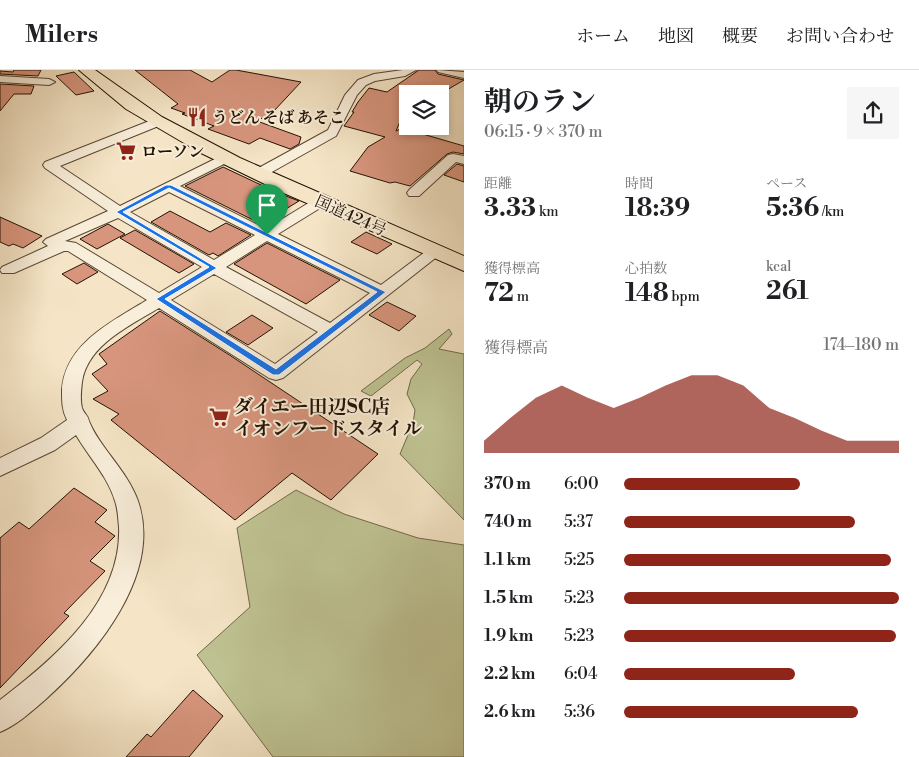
<!DOCTYPE html>
<html lang="ja">
<meta charset="utf-8">
<style>
:root{--surface:#fff;--page:#f6f6f6;--text:#202124;--muted:#757577;--line:#e0e0e0;--accent:#8f2418}
body{margin:0;font-family:"Libre Bodoni","Noto Serif JP",serif;background:var(--page);color:var(--text);height:100vh;display:flex;flex-direction:column;font-size:19px;white-space:nowrap}
*{box-sizing:border-box;margin:0}
p{font-size:16px;color:var(--muted)}
.icon{flex:none;width:28px;height:28px;fill:none;stroke:currentColor;stroke-width:2;stroke-linecap:round;stroke-linejoin:round}
.map{position:relative;flex:1;overflow:hidden}
.panel{display:flex;flex-direction:column;background:var(--surface);width:455px}
.panel>*{flex:none}
.buttons{position:absolute;left:399px;top:15px;display:grid;gap:10px}
.buttons a{display:grid;place-items:center;width:50px;height:50px;border-radius:0px;background:var(--surface);box-shadow:0 2px 8px #0003;font-size:25px}
.pin{position:absolute;display:grid;place-items:center;width:42px;height:42px;color:#fff;margin:-51px -21px;border-radius:50% 50% 50% 0;rotate:-45deg;box-shadow:0 0 5px #0007}
.pin .icon{rotate:45deg}
.round{display:grid;place-items:center;flex:none;width:52px;height:52px;border-radius:0px;background:var(--page)}
.summary{display:flex;align-items:center;justify-content:space-between;height:85px;padding:0 20px}
h1{font-size:28px;font-weight:700;line-height:38px}
.metrics{display:grid;grid-template-columns:repeat(3,1fr);gap:8px;height:85px;padding:5px 20px}
.metrics div{display:grid;align-content:center}
.metrics b{font-size:25px;font-weight:700}
.metrics small{font-size:14px;font-weight:400}
.metrics p{font-size:14px}
.chart{height:140px;padding:10px 20px}
.chart p{display:flex;justify-content:space-between}
.chart svg{width:100%;height:90px;margin-top:5px;fill:var(--accent);opacity:.7}
ul{padding:0 20px;list-style:none;font-size:16px}
li{display:grid;grid-template-columns:80px 60px 1fr;align-items:center;height:38px}
li i{height:12px;border-radius:6px;background:var(--accent)}
header{display:flex;align-items:center;gap:30px;box-sizing:border-box;height:70px;padding:0 25px;background:var(--surface);border-bottom:1px solid var(--line)}
header strong{font-size:24px}
nav{display:flex;gap:28px;margin-inline-start:auto;font-size:18px}
main{display:flex;flex:1;min-height:0}
.map>svg:first-child{display:block}
</style>
<header>
<strong>Milers</strong>
<nav><a>ホーム</a><a>地図</a><a>概要</a><a>お問い合わせ</a></nav>
</header>
<main>
<div class="map">
<svg width="464" height="687" viewBox="0 0 464 687">
<rect width="100%" height="100%" fill="#f5e5c6"/>
<filter id="stains"><feTurbulence type="fractalNoise" baseFrequency=".004" numOctaves="4"/><feColorMatrix values="0 0 0 0 .2 0 0 0 0 .09 0 0 0 0 .02 0 0 0 .5 -.17"/></filter>
<radialGradient id="worn" r=".72"><stop offset=".6" stop-color="#630" stop-opacity="0"/><stop offset="1" stop-color="#630" stop-opacity=".3"/></radialGradient>
<g fill="#bfc393" stroke="#716a4a">
<polygon points="449,259 452,264 439,279 464,284 464,450 400,384 413,353 415,340 407,324 411,309 422,294 417,290 371,326 361,321 405,288 425,278"/>
<polygon points="296,420 344,444 418,468 464,475 464,687 273,687 197,585 250,537 237,458"/>
</g>
<g fill="#d7957d" stroke="#231102">
<polygon points="14,0 41,0 38,6 0,4 0,1 13,2"/>
<polygon points="135,0 190,0 212,12 230,0 236,0 301,12 273,42 257,51 301,67 299,74 290,79 260,68 249,74 208,59 214,56 182,44 185,43 171,38 178,34"/>
<polygon points="419,0 435,0 438,4 464,10 440,24 408,24 408,33 396,61 402,58 464,76 464,84 453,82 447,84 410,116 395,112 390,113 350,101 368,77 385,67 344,56 354,42 352,42 358,32 369,18 387,22"/>
<polygon points="74,2 94,21 76,25 56,6"/>
<polygon points="0,14 34,16 31,24 14,24 0,41"/>
<polygon points="457,94 464,96 464,112 444,105"/>
<polygon points="223,97 278,123 299,131 261,154 185,116"/>
<polygon points="170,141 210,162 226,153 251,165 218,186 213,183 209,185 151,152"/>
<polygon points="0,147 42,166 23,178 13,174 9,176 0,172"/>
<polygon points="108,154 125,164 97,179 80,169"/>
<polygon points="135,160 194,194 179,203 120,168"/>
<polygon points="366,162 392,174 377,184 351,172"/>
<polygon points="267,173 340,210 306,234 234,194"/>
<polygon points="84,193 98,202 77,214 62,204"/>
<polygon points="387,232 416,246 399,261 369,245"/>
<polygon points="160,241 231,286 378,384 331,430 292,403 235,450 111,350 119,344 93,329 108,321 92,304 107,294 99,284"/>
<polygon points="252,245 273,258 248,275 226,262"/>
<polygon points="74,418 107,440 95,452 115,466 90,491 105,501 64,543 69,546 0,618 0,468 19,452 29,459"/>
<polygon points="193,620 223,646 189,687 126,687 147,664 151,667"/>
</g>
<g fill="none" stroke-linecap="round" stroke-linejoin="round">
<defs>
<g id="minor">
<polygon points="403,0 416,0 405,6 375,11 366,15 357,25 336,66 263,107 253,107 251,104 253,101 328,60 345,25 358,10 374,4"/>
<polygon points="437,0 464,2 464,8 438,2"/>
<polygon points="0,6 49,9 55,12 49,15 0,12"/>
<path d="M 157,48 L 163,52 L 161,55 L 60,96 L 120,136 L 225,84 L 232,88 L 230,91 L 180,116 L 266,159 L 315,129 L 325,129 L 327,132 L 325,135 L 278,164 L 381,215 L 429,179 L 441,179 L 443,182 L 283,308 L 276,310 L 269,308 L 159,238 C 131,255 87,275 82,312 C 81,320 80,330 82,338 C 84,344 88,345 89,351 C 99,377 127,400 138,431 C 163,504 96,584 46,629 C 32,641 17,655 0,662 L 0,630 C 54,589 122,532 119,457 C 118,448 118,439 115,431 C 108,407 89,387 76,365 L 55,380 L 0,406 L 0,388 L 41,368 L 67,350 C 62,340 62,332 62,320 C 65,274 111,252 147,230 L 68,181 L 64,181 L 14,203 L 2,203 L 0,200 L 2,197 L 48,176 L 43,172 L 46,169 L 108,141 L 45,98 L 43,95 L 45,92 ZM 169,122 L 255,165 L 214,190 L 130,142 ZM 118,148 L 202,197 L 159,223 L 76,173 L 65,171 ZM 267,171 L 370,223 L 330,253 L 226,197 ZM 214,204 L 318,262 L 275,294 L 171,230 Z"/>
<polygon points="453,84 464,86 464,94 456,92 419,126 409,126 407,123 409,120 448,85"/>
</g>
<polygon id="highway" points="79,0 95,0 162,47 240,88 464,186 464,201 279,121 201,83 126,39"/>
</defs>
<use href="#minor" stroke="#584633" stroke-width="2"/>
<use href="#highway" stroke="#231102" stroke-width="2"/>
<use href="#minor" fill="#f8eeda" fill-rule="evenodd"/>
<use href="#highway" fill="#f5e5c6" fill-rule="evenodd"/>
</g>
<path fill="#1a73e8" stroke="#fff" fill-rule="evenodd" d="M 166,115 L 171,115 L 386,222 L 279,305 L 273,305 L 156,229 L 209,197 L 116,142 ZM 169,118 L 377,222 L 276,299 L 165,229 L 217,198 L 123,142 Z"/>
<defs>
<symbol id="restaurant-bare" viewBox="-9 -9 18 18"><path d="M-5-6h1v4h1v-4h1v4h1v-4h1v5L-1.5 .5V6h-2V.5L-5-1ZM5-6V6H3V1.5H1.5Q1.5-4 5-6Z" fill="#8f2418" stroke="#f8eeda" stroke-width="2.5" paint-order="stroke"/></symbol>
<symbol id="supermarket-bare" viewBox="-9 -9 18 18"><path d="M-6-5.5h2.5l.6 2H6L4.5 2H-2.5L-4.4-4H-6ZM-1.5 3.2a1.3 1.3 0 1 0 .1 0ZM3 3.2a1.3 1.3 0 1 0 .1 0Z" fill="#8f2418" stroke="#f8eeda" stroke-width="2.5" paint-order="stroke"/></symbol>
</defs>
<g fill-rule="evenodd">
<use href="#restaurant-bare" x="183" y="33" width="28" height="28"/>
<use href="#supermarket-bare" x="112" y="67" width="28" height="28"/>
<use href="#supermarket-bare" x="205" y="333" width="28" height="28"/>
</g>
<g text-anchor="middle" stroke-width="4" stroke-linejoin="round" paint-order="stroke">
<g font-size="16" font-weight="bold" fill="#231102" stroke="#f8eeda" text-anchor="start">
<text x="212" y="53">うどん そば あそこ</text>
<text x="141" y="87">ローソン</text>
</g>
<g font-size="16" fill="#231102" stroke="#f8eeda">
<text transform="translate(351 145) rotate(24)" y="6">国道424号</text>
</g>
<g font-size="19" font-weight="bold" fill="#231102" stroke="#f8eeda" text-anchor="start">
<text x="234" y="343">ダイエー田辺SC店<tspan x="234" dy="22">イオンフードスタイル</tspan></text>
</g>
</g>
<rect width="100%" height="100%" filter="url(#stains)"/>
<rect width="100%" height="100%" fill="url(#worn)"/>
</svg>
<div class="buttons">
<a><svg class="icon" aria-label="layers" viewBox="0 0 24 24"><path d="M12 4l9 5-9 5-9-5zM3 14l9 5 9-5"/></svg></a>
</div>
<div class="pin" style="left:267px;top:165px;background:#1e9e55"><svg class="icon" aria-label="arrive" viewBox="0 0 24 24"><path d="M6 21V4h12l-3 4 3 4H6"/></svg></div>
</div>
<section class="panel">
<div class="summary"><div><h1>朝のラン</h1><p>06:15 · 9 × 370 m</p></div><a class="round"><svg class="icon" aria-label="share" viewBox="0 0 24 24"><path d="M12 15V3M7 8l5-5 5 5M5 13v7h14v-7"/></svg></a></div>
<div class="metrics">
<div><p>距離</p><b>3.33<small> km</small></b></div>
<div><p>時間</p><b>18:39</b></div>
<div><p>ペース</p><b>5:36<small> /km</small></b></div>
</div>
<div class="metrics">
<div><p>獲得標高</p><b>72<small> m</small></b></div>
<div><p>心拍数</p><b>148<small> bpm</small></b></div>
<div><p>kcal</p><b>261</b></div>
</div>
<div class="chart"><p><span>獲得標高</span>174–180 m</p>
<svg viewBox="0 0 160 44" preserveAspectRatio="none"><path d="M0 44V38L10 27L20 17L30 11L40 17L50 22L60 17L70 11L80 6L90 6L100 11L110 22L120 27L130 33L140 38L150 38L160 38V44z"/></svg>
</div>
<ul>
<li><b>370 m</b>6:00<i style="width:64%"></i></li>
<li><b>740 m</b>5:37<i style="width:84%"></i></li>
<li><b>1.1 km</b>5:25<i style="width:97%"></i></li>
<li><b>1.5 km</b>5:23<i style="width:100%"></i></li>
<li><b>1.9 km</b>5:23<i style="width:99%"></i></li>
<li><b>2.2 km</b>6:04<i style="width:62%"></i></li>
<li><b>2.6 km</b>5:36<i style="width:85%"></i></li>
</ul>
</section>
</main>
